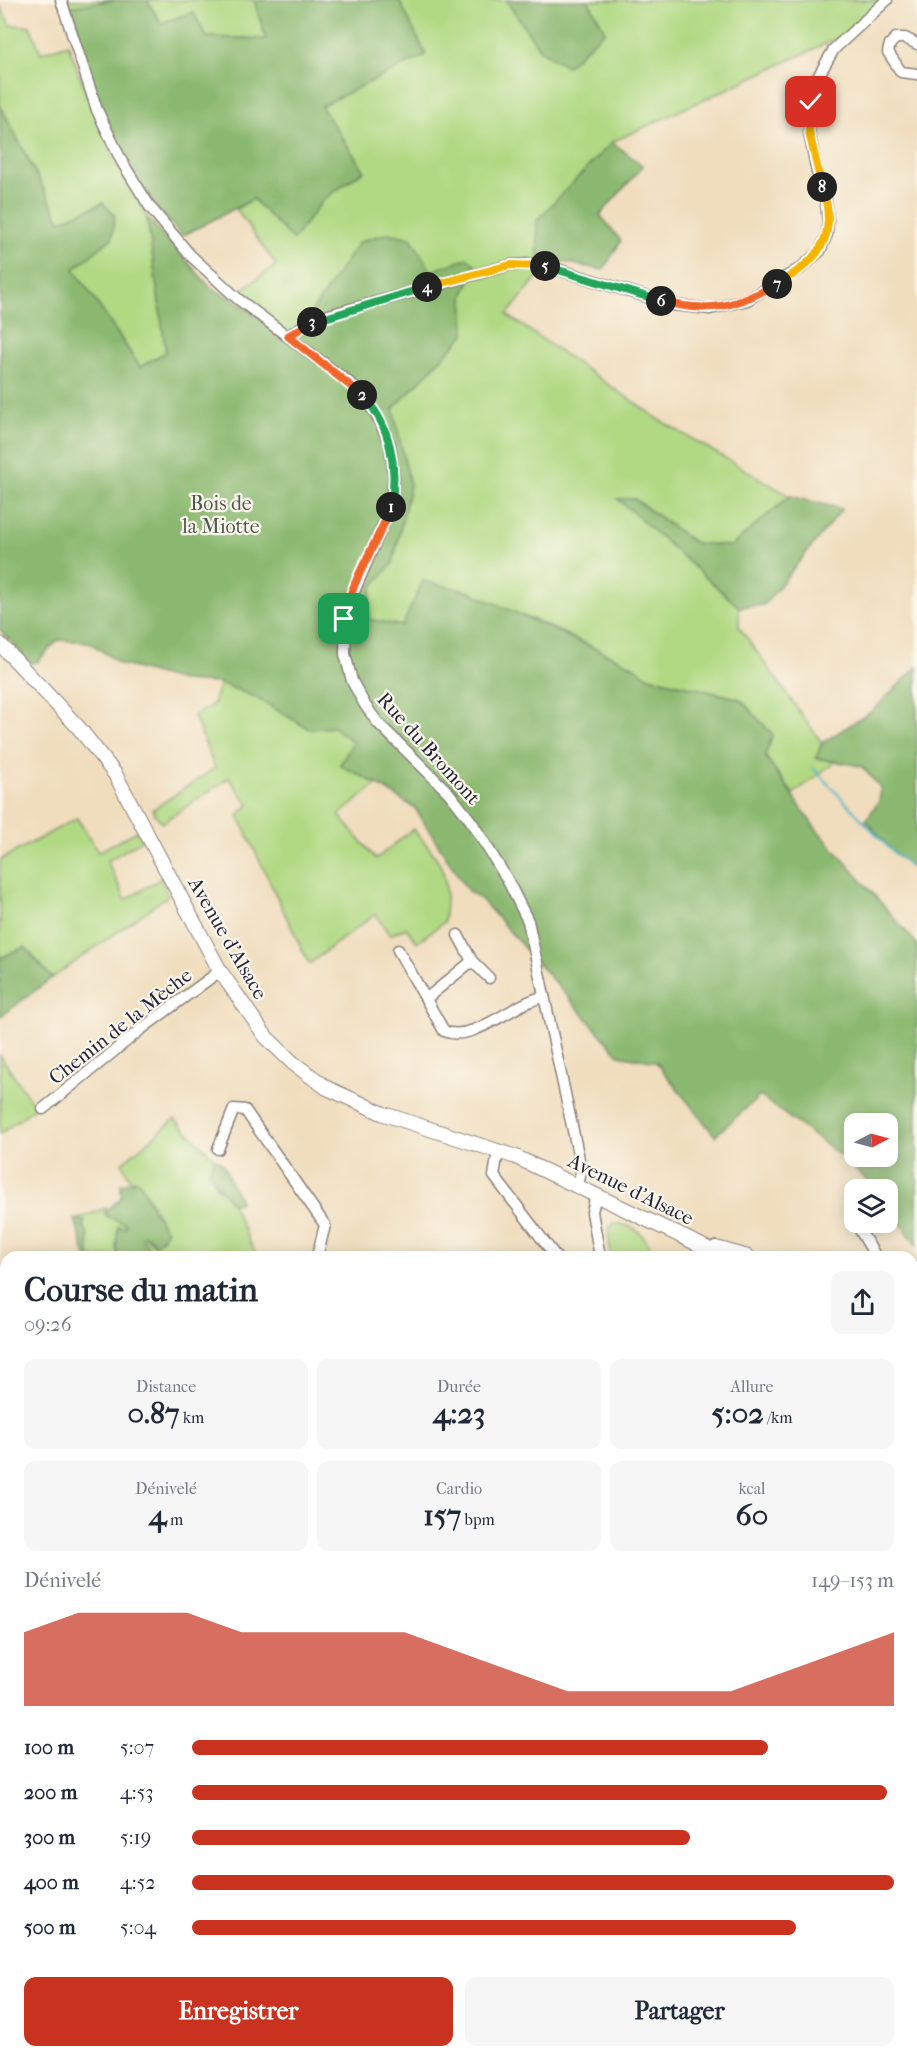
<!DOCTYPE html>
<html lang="fr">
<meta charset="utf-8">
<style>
:root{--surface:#fff;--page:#f6f6f7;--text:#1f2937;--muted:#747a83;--accent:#c8321e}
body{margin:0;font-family:"IM FELL French Canon",serif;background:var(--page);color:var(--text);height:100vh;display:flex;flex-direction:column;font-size:22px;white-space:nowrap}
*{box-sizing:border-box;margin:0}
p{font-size:20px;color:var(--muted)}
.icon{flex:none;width:33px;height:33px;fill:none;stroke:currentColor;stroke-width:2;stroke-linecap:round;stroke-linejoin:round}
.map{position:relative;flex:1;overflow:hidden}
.sheet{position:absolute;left:0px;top:1251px;width:918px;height:807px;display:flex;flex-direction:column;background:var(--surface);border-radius:18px 18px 0 0;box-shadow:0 3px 15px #0003}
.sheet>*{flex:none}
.needle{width:39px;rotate:84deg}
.buttons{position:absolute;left:844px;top:1113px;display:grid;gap:12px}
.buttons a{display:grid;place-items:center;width:54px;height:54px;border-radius:12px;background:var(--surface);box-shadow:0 3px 15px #0003;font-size:30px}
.pin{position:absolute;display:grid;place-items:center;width:51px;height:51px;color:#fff;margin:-26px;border-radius:12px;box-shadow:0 3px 9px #0006}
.km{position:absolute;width:30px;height:30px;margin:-15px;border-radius:50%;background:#222;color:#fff;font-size:16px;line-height:30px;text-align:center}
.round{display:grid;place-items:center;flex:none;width:63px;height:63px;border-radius:12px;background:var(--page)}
.summary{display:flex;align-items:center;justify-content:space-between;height:102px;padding:0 24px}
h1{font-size:33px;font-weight:700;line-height:45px}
.metrics{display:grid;grid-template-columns:repeat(3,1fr);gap:9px;height:102px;padding:6px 24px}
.metrics div{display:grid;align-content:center;border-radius:12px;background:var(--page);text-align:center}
.metrics b{font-size:30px;font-weight:700}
.metrics small{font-size:16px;font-weight:400}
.metrics p{font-size:16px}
.chart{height:168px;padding:12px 24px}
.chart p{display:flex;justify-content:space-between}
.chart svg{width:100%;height:108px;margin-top:6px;fill:var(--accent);opacity:.7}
.action{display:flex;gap:12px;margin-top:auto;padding:12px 24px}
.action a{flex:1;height:69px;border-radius:12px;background:var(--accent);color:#fff;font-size:24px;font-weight:700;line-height:69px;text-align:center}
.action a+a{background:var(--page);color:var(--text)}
ul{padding:0 24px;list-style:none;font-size:20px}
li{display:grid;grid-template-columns:96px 72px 1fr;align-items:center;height:45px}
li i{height:15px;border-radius:8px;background:var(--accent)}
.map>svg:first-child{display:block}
</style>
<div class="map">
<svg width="917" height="2058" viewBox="0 0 917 2058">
<rect width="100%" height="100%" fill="#fbf7ec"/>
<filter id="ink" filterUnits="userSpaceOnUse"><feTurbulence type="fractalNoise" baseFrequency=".0167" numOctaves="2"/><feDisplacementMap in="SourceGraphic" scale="12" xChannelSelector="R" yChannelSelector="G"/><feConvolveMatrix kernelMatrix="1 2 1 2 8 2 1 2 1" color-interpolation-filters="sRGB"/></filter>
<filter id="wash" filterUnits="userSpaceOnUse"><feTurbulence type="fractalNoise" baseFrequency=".008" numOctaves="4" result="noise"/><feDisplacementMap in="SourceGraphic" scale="24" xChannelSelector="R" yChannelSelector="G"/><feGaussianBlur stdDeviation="1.35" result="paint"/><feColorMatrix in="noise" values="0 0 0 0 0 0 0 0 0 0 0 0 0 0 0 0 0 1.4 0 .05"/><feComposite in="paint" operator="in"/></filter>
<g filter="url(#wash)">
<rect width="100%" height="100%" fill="#f0ddbd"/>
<g fill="#b1d983" stroke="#6a7e5f" stroke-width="1.5">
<polygon points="68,0 116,0 69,7"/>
<polygon points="147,0 254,0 266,39 207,37 161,23"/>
<polygon points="399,0 506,0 541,51 605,31 588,0 881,0 842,36 612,142 538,257 551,260 507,315 663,422 790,496 731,546 695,543 635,499 619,499 739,607 739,627 822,743 816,758 835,762 793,794 765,756 740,699 649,677 631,665 533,619 402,626 368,619 372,587 393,563 410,485 393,409 465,334 463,296 476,267 290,340 230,298 276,265 236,209 253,199 293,239 323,200 364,171 320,106 425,55"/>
<polygon points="0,5 10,25 30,26 41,53 68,44 93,111 118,165 147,217 166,352 140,367 74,269 112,238 103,203 61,222 0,105"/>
<path d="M 220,683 L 255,697 L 309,729 L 333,727 L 353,742 L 340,765 L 377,784 L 339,815 L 376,859 L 413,829 C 444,864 450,874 444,922 L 417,942 L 406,928 L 390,935 L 375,914 L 309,964 L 238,815 L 249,805 L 229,778 L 162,823 L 152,810 L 215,768 L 194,716 L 213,704 Z"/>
<polygon points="77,818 98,852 137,831 142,840 107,861 126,900 161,878 168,896 52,978 25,947 0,958 0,860"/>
<polygon points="0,1055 35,1107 0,1134"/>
<path d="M 175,1119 L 214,1158 L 209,1174 L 218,1188 L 227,1194 L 257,1257 L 155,1257 L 142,1238 L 144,1235 L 155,1245 L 163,1238 C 164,1220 147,1196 137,1180 L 131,1181 L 122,1163 Z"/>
<polygon points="106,1208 105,1215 126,1223 126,1228 118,1227 116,1248 119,1257 89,1257 88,1234 78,1219"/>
<path d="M 614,1223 C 642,1226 644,1238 657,1257 L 611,1257 L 608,1230 Z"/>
<polygon points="917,1289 917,1522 912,1519 912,1290"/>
<polygon points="912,1528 917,1533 917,1564 912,1570"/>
</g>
<g fill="#8cb971" stroke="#576e56" stroke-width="1.5" fill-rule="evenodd">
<path d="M 116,0 L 147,0 L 161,23 L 193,12 L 207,37 L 266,39 L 254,0 L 399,0 L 426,55 L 321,106 L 364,170 L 323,200 L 293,240 L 253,199 L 182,236 C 172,224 160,213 151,201 C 109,143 90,74 69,7 Z"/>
<polygon points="506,0 588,0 605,31 567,66 541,51"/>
<path d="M 0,105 L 60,221 L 103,203 L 115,216 L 112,238 L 74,269 L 140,367 L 166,352 L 147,217 L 211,288 L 230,298 L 290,340 L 311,331 L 311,313 L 359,242 L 388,233 L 411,238 L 431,271 L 468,258 L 476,266 L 463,296 L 465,334 L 393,409 L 410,485 L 393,563 L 372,587 L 368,619 L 402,626 L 423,581 L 468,591 L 631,665 L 649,677 L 740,699 L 773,735 L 765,756 L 813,825 L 917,944 L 917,1246 L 888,1206 L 888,1190 L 876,1189 L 841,1156 L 760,1096 L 715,1136 L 656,1062 L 619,1055 L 481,899 L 468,891 L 415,808 L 377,784 L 340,765 L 353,742 L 333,727 L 309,729 L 255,697 L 220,683 L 182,681 L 120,664 L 89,642 L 58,640 L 37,662 L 30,663 L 0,630 ZM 855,1124 L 888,1124 L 888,1156 L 855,1156 Z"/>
<polygon points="612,142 643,166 600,215 621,241 603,270 538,257 537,220"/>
<polygon points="790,496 842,509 764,605 739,607 618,499 634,499 695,543 731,546"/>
<polygon points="917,667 917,872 893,852 866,820 879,801 881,788 861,766 816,758 822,743 872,711"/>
<polygon points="25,947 52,978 0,1017 0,958"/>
<path d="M 214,1158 C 227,1163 226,1174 232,1185 C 235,1192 239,1193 240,1202 L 236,1204 L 230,1202 L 209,1173 Z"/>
<polygon points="137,1180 141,1184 152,1209 167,1231 155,1245 151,1239 144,1235 142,1238 155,1257 119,1257 116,1248 118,1226 125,1228 126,1224 108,1217 106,1211 121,1198 121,1184"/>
<polygon points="75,1219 85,1221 83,1225 88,1234 89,1257 86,1257"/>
<polygon points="0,1615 6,1619 6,1688 0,1699"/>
</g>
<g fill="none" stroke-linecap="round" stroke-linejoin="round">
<g stroke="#4db6ca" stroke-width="2">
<polyline points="812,767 890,849 917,871"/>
<polyline points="0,1878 6,1879"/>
<polyline points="359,2052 366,2058"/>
<polyline points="871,2058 871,2052"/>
</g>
</g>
</g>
<g filter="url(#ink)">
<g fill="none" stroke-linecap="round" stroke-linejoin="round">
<defs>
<g id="minor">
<polyline points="61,0 97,110 122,162 150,207 190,255 238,299 351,384 375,412 390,444 394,478 391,506 346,610 345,654 352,681 365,705 378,723 449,793 471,821 507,879 528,921 578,1154 581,1172 578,1185"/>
<polyline points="917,44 905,38 896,38 890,44 888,52 901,72 917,74"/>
<polyline points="288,336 303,326 329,315 510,265 531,264 550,267 673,305 710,309 747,300 801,268 820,251 827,234 828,221 825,195 817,172 809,132 811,102 819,75 834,49 887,0"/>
<path d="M 398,950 L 444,1031 C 474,1044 513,1002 544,997"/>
<polyline points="472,961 489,978"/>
<polyline points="427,998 472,961 458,935"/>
<polyline points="43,1109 140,1030 220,971"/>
<polyline points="218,1149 234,1109 245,1110 325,1225 317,1257"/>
<polyline points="498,1151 494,1176 556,1257"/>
<polyline points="596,1194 592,1212 600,1257"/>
<polyline points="855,1222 876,1257"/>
<polyline points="912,1658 917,1660"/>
</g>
<g id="major">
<polyline points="0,644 79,728 115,774 220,971 266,1037 293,1063 327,1088 384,1114 516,1157 725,1257"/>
<polyline points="716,1248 748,1257"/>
<polyline points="912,1323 917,1326"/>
<polyline points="912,1348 917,1353"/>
<polyline points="912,1740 917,1736"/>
<polyline points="574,2058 580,2052"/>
</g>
</defs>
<use href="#minor" stroke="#89807c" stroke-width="13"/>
<use href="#major" stroke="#89807c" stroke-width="16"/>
<use href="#minor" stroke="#fff" stroke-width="10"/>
<use href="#major" stroke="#fff" stroke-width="14"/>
</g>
</g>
<g fill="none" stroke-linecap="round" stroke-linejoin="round" filter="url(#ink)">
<defs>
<path id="split-1" d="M 344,619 C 351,580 377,544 391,507"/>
<path id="split-2" d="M 362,395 C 391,424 398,468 391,507"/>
<polyline id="split-3" points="312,322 288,336 362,395"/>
<polyline id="split-4" points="312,322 427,287"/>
<polyline id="split-5" points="427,287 510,265 545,266"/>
<polyline id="split-6" points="545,266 661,301"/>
<path id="split-7" d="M 661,301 C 708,314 735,307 777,284"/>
<path id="split-8" d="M 777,284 C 819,261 839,236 822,187"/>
<polyline id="split-9" points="811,102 809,132 822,187"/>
</defs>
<use href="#split-1" stroke="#fff" stroke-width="12"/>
<use href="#split-2" stroke="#fff" stroke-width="12"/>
<use href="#split-3" stroke="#fff" stroke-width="12"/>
<use href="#split-4" stroke="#fff" stroke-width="12"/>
<use href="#split-5" stroke="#fff" stroke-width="12"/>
<use href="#split-6" stroke="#fff" stroke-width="12"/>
<use href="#split-7" stroke="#fff" stroke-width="12"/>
<use href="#split-8" stroke="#fff" stroke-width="12"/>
<use href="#split-9" stroke="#fff" stroke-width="12"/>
<use href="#split-1" stroke="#f0652b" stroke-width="8"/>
<use href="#split-2" stroke="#22a559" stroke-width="8"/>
<use href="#split-3" stroke="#f0652b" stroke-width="8"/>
<use href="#split-4" stroke="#22a559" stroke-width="8"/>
<use href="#split-5" stroke="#f5b400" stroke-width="8"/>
<use href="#split-6" stroke="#22a559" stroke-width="8"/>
<use href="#split-7" stroke="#f0652b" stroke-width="8"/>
<use href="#split-8" stroke="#f5b400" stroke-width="8"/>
<use href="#split-9" stroke="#f5b400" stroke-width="8"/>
</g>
<g text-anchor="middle" stroke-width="4.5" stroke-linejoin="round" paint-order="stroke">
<g font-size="20" fill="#4d5951" stroke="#fbf7ec">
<text x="221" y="510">Bois de<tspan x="221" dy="23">la Miotte</tspan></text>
</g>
<g font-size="20" fill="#22223b" stroke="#fbf7ec">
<text transform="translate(429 748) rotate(48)" y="7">Rue du Bromont</text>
<text transform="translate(228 938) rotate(60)" y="7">Avenue d'Alsace</text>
<text transform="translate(120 1026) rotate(-38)" y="7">Chemin de la Mèche</text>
<text transform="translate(631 1189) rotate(26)" y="7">Avenue d'Alsace</text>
</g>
</g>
</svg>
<div class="buttons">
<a><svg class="needle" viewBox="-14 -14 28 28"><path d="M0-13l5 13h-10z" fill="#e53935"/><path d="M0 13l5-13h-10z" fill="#747a83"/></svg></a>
<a><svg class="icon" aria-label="layers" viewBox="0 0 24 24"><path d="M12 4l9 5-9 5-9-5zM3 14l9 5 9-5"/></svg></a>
</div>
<div class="pin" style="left:344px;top:619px;background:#1e9e55"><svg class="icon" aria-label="arrive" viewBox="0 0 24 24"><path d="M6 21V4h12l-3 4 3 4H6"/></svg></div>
<div class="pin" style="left:811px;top:102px;background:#d93025"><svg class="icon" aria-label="check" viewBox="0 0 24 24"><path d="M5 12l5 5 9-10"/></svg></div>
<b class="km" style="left:391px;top:507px">1</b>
<b class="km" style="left:362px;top:395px">2</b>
<b class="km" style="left:312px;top:322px">3</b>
<b class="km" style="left:427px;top:287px">4</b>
<b class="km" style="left:545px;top:266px">5</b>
<b class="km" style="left:661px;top:301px">6</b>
<b class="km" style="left:777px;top:284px">7</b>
<b class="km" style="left:822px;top:187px">8</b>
<section class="sheet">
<div class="summary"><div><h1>Course du matin</h1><p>09:26</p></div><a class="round"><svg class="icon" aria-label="share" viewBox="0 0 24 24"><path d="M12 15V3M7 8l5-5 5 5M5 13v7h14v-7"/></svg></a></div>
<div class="metrics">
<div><p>Distance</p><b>0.87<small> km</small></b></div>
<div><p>Durée</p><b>4:23</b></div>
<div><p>Allure</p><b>5:02<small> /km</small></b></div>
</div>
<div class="metrics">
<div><p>Dénivelé</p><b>4<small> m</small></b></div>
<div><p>Cardio</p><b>157<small> bpm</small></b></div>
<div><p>kcal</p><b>60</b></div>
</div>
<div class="chart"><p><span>Dénivelé</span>149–153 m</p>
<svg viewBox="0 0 160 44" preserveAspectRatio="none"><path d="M0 44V14L10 6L20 6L30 6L40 14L50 14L60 14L70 14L80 22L90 30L100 38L110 38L120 38L130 38L140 30L150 22L160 14V44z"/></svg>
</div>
<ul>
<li><b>100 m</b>5:07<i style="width:82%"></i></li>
<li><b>200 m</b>4:53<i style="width:99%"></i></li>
<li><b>300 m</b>5:19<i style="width:71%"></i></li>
<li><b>400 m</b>4:52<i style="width:100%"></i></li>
<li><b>500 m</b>5:04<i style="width:86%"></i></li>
</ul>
<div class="action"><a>Enregistrer</a><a>Partager</a></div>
</section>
</div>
